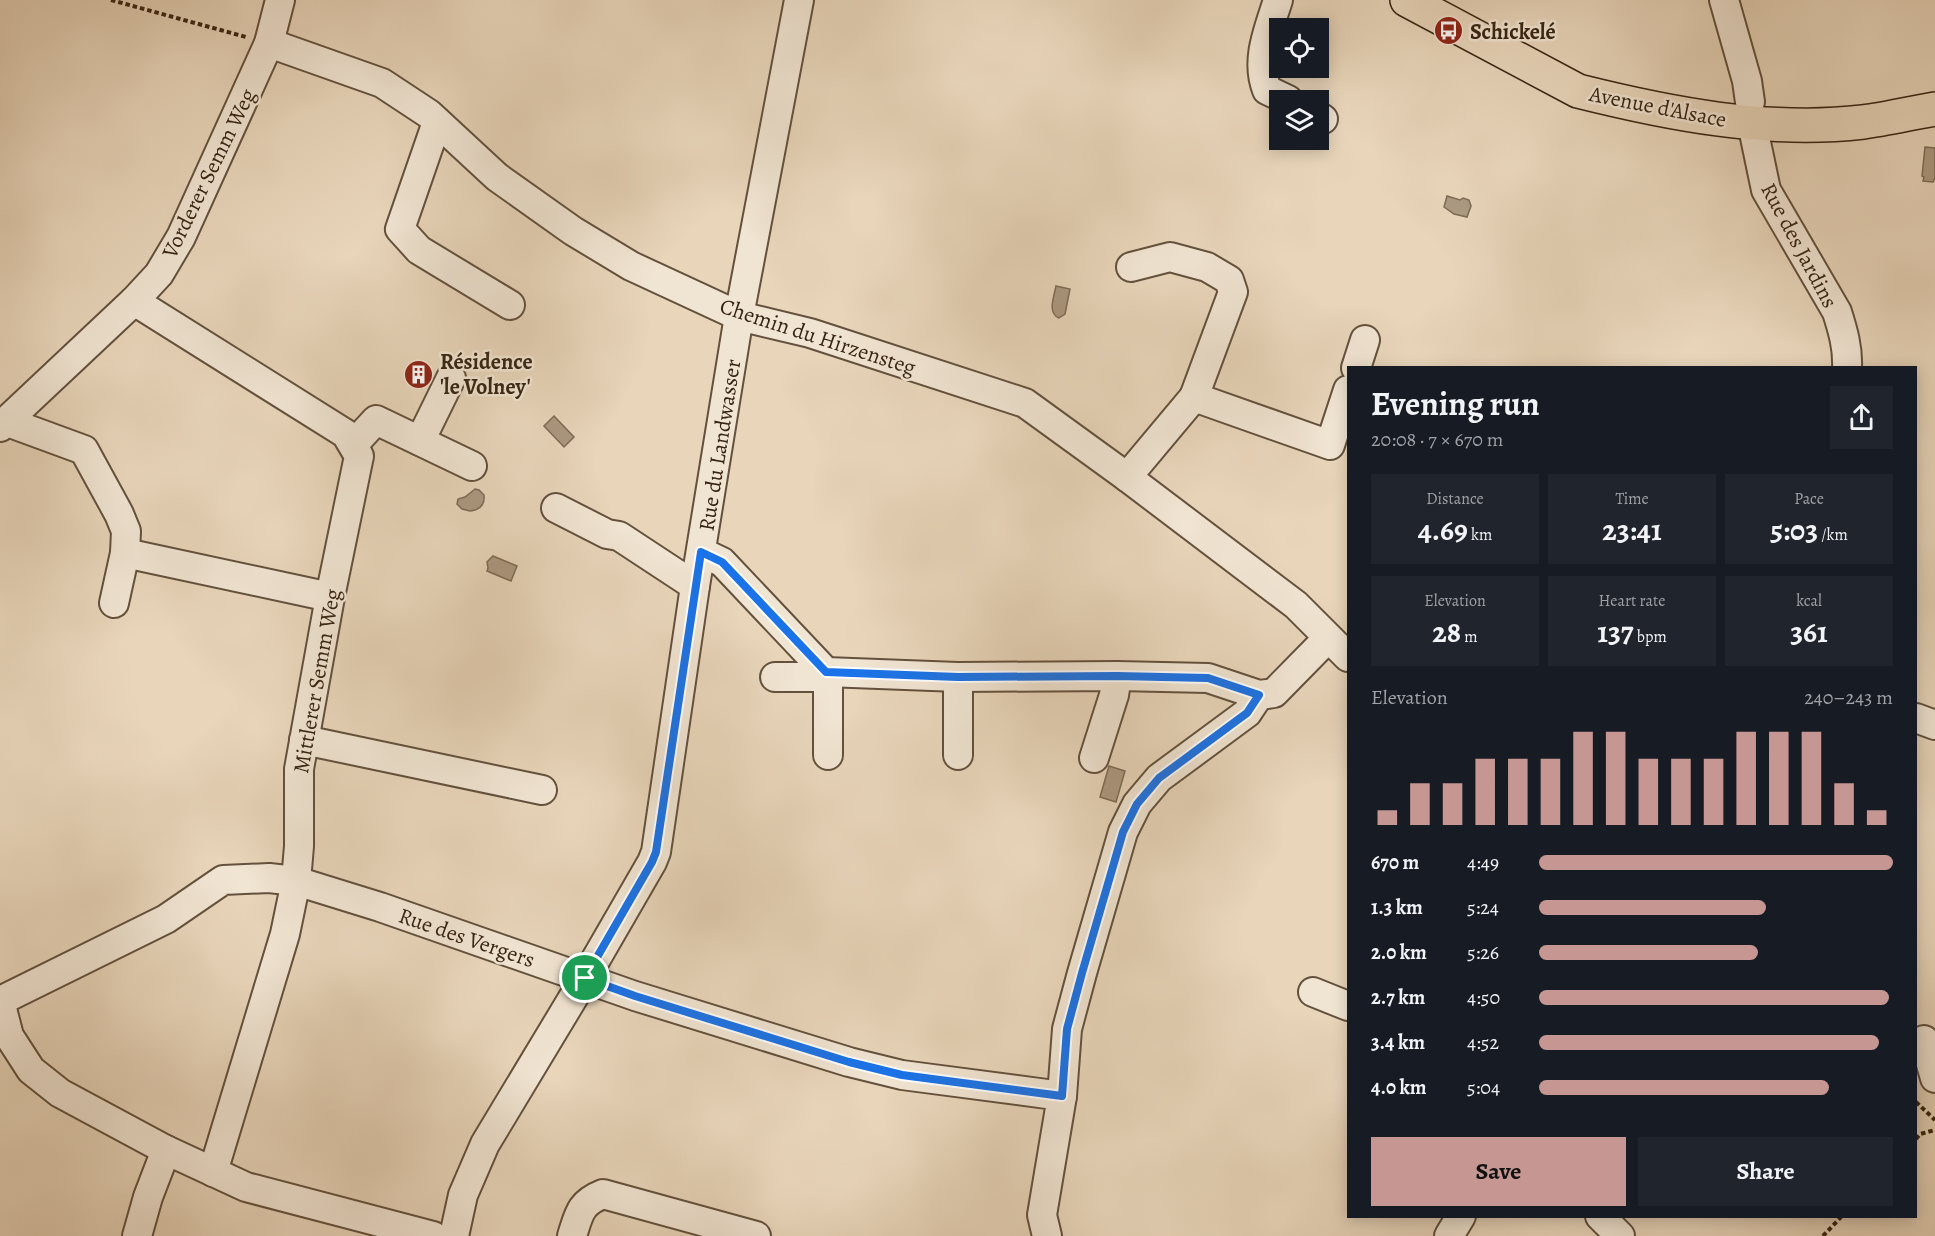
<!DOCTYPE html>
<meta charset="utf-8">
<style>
:root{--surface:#171b24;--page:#20242c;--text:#f1f3f6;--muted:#9ea1a6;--accent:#c59692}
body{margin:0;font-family:Alegreya,serif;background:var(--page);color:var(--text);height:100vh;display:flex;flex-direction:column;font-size:22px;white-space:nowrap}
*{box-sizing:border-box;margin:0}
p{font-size:20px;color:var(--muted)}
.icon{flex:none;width:33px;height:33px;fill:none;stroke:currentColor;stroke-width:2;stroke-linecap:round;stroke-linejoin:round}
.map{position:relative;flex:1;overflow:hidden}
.drawer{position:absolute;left:1347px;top:366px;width:570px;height:852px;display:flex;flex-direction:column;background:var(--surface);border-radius:0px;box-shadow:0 3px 15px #0003}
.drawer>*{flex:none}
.fabs{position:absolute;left:1269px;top:18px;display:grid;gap:12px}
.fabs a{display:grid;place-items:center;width:60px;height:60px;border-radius:0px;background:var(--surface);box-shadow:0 3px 15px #0003;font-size:30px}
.pin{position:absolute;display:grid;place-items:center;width:51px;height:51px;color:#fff;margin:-26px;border:3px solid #fff;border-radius:50%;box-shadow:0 2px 6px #0007}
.round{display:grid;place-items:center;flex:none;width:63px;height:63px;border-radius:0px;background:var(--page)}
.summary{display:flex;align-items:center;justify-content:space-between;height:102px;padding:0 24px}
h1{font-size:33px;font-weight:600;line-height:45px}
.metrics{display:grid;grid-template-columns:repeat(3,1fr);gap:9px;height:102px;padding:6px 24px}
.metrics div{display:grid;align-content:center;border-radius:0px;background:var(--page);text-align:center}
.metrics b{font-size:30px;font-weight:600}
.metrics small{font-size:16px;font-weight:400}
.metrics p{font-size:16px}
.chart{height:168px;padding:12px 24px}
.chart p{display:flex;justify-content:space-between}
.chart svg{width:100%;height:108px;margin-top:6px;stroke:var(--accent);stroke-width:6}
.action{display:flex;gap:12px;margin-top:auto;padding:12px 24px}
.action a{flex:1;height:69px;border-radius:0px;background:var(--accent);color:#111;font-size:24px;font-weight:600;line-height:69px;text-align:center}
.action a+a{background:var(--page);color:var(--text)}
ul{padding:0 24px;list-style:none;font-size:20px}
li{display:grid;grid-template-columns:96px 72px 1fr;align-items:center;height:45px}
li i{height:15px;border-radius:8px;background:var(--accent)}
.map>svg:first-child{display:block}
</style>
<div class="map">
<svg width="1935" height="1236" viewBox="0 0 1935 1236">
<rect width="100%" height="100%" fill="#e8d5ba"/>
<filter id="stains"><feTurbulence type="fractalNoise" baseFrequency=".00333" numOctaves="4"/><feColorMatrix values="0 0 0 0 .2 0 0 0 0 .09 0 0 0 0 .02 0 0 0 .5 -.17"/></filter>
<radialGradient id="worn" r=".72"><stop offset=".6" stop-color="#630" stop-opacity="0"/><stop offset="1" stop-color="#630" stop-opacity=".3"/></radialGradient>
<g fill="#ac9981" stroke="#7d6b55" stroke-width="1.5">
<polygon points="1925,147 1935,148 1935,178 1933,182 1923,181 1924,177 1922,176"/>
<polygon points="1447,196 1460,200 1463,198 1469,200 1471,206 1467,217 1454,214 1444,207"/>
<path d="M 1056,286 L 1070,289 L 1065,314 L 1059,318 C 1047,313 1054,297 1056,286 Z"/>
<polygon points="554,416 574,437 564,447 544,426"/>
<path d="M 475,489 L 479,490 L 484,495 C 485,505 479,510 470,511 L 462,509 L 457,504 L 458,499 L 465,497 Z"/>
<polygon points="493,556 517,566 511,581 487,571 488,568 487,562"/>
<polygon points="1109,766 1125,771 1116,802 1100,797"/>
</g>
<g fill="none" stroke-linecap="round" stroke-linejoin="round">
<defs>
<g id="minor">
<path d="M 1278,0 C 1269,29 1255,60 1267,90 L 1288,100"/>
<polyline points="1724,0 1747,81 1750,102"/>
<polyline points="269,43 382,83 429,114 497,177 573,231 631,266 739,316 810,333 1025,403 1127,477 1296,605 1348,657"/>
<polyline points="1318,116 1323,119"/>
<polyline points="437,122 400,229 419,250 510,305"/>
<path d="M 1752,123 L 1766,190 L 1837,312 C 1843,331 1848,348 1847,368"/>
<polyline points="134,301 346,434 359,456 330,597 299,769 299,846 296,881 285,934 213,1172"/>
<polyline points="1356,368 1365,340"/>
<polyline points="1194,397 1330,445 1348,390"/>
<polyline points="5,421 84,450 119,514 126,531 125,553 330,597"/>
<polyline points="0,427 134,301 159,274 181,237 269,43 280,0"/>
<polyline points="420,441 451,378"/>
<polyline points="353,445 376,420 472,466"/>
<polyline points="1127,477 1194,397 1233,292 1229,280 1207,267 1170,257 1131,267"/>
<polyline points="556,508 607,534 619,536 695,586"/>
<polyline points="701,552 722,562 826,672 958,677 1117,676 1208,678 1259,695 1274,693 1328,638"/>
<polyline points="114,603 125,553"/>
<polyline points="775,677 817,677 826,672 828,683 828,755"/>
<polyline points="1916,718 1935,725"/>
<polyline points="304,740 542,790"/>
<polyline points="958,755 958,677"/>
<polyline points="1094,758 1114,695 1117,676"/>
<polyline points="1313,992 1348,1006"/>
<polyline points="0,1001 166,919 223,880 269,878 296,881 380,907 635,996 849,1062 902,1075 1062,1096 1042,1215 1047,1236"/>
<polyline points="0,1001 9,1036 31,1070 60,1093 166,1150 246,1187 433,1236"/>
<polyline points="1924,1040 1935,1078"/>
<polyline points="1062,1096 1067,1029 1082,973 1123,832 1137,804 1159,778 1247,713 1259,695"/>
<polyline points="1600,1216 1620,1236"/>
<polyline points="137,1236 148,1197 166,1150"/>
<polyline points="454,1236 463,1195 485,1144 585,978 652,862 656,852 695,586 739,316 799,0"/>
<path d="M 572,1236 C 579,1214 580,1203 603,1194 L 756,1236"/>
<polyline points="1449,1236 1461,1216"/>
</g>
<path id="major" d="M 1407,0 L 1578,91 C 1670,114 1768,133 1863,122 C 1887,119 1911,113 1935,109"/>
</defs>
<use href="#minor" stroke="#63513d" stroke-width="32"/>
<use href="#major" stroke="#372513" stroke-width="36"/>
<g stroke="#372513" stroke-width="4" stroke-dasharray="4.5 3" stroke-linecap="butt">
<polyline points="111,0 246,37"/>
<polyline points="1916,1102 1935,1120"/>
<polyline points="1916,1139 1920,1134 1935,1130"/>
<polyline points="1823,1236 1842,1216"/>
</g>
<use href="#minor" stroke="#f0e4d2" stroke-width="28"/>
<use href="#major" stroke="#e8d5ba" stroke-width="33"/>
</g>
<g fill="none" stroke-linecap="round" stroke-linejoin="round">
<defs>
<polygon id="route" points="701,552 722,562 826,672 958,677 1117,676 1208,678 1259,695 1247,713 1159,778 1137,804 1123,832 1082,973 1067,1029 1062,1096 902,1075 849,1062 635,996 585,978 652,862 656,852"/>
</defs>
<use href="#route" stroke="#fff" stroke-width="12"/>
<use href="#route" stroke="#1a73e8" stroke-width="8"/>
</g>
<defs>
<symbol id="bus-disc" viewBox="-11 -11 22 22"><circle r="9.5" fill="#8f2418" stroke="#f0e4d2"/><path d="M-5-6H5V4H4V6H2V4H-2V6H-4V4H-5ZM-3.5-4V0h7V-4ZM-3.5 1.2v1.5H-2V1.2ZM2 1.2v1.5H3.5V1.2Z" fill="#fff"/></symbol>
<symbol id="building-disc" viewBox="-11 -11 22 22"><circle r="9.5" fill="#8f2418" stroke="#f0e4d2"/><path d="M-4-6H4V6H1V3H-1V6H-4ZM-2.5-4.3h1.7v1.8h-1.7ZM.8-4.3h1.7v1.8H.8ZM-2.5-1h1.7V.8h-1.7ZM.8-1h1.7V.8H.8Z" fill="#fff"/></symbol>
</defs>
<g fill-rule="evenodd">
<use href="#bus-disc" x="1432" y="14" width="33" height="33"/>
<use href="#building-disc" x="402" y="358" width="33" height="33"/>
</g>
<g text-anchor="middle" stroke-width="5" stroke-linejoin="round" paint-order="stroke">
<g font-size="22" font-weight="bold" fill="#372513" stroke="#f0e4d2" text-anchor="start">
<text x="1470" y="39">Schickelé</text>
<text x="440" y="369">Résidence<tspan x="440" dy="25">'le Volney'</tspan></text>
</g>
<g font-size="22" fill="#372513" stroke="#f0e4d2">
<text transform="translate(1658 106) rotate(11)" y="8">Avenue d'Alsace</text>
<text transform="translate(208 173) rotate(-64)" y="8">Vorderer Semm Weg</text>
<text transform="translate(1800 245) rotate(62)" y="8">Rue des Jardins</text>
<text transform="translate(818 336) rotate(18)" y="8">Chemin du Hirzensteg</text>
<text transform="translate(719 445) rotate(-81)" y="8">Rue du Landwasser</text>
<text transform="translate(316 681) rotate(-80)" y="8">Mittlerer Semm Weg</text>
<text transform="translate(467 937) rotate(19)" y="8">Rue des Vergers</text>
</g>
</g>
<rect width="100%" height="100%" filter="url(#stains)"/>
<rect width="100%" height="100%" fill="url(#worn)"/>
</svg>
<div class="fabs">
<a><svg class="icon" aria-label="locate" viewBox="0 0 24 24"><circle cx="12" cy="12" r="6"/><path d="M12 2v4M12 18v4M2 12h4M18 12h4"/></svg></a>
<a><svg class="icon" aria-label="layers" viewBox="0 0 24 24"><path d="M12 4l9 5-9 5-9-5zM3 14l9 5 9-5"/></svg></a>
</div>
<div class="pin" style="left:585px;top:978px;background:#1e9e55"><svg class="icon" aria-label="arrive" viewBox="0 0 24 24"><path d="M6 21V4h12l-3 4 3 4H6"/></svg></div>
<section class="drawer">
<div class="summary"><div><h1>Evening run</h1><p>20:08 · 7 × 670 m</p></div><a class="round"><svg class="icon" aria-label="share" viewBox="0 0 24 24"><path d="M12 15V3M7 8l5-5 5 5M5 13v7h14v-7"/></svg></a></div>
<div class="metrics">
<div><p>Distance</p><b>4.69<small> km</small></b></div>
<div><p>Time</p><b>23:41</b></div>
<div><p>Pace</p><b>5:03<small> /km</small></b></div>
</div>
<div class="metrics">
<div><p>Elevation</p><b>28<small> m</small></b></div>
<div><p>Heart rate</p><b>137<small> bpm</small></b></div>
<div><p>kcal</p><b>361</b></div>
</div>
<div class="chart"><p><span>Elevation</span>240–243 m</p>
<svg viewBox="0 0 160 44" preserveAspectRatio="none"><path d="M5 44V38M15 44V27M25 44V27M35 44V17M45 44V17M55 44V17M65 44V6M75 44V6M85 44V17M95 44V17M105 44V17M115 44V6M125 44V6M135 44V6M145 44V27M155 44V38"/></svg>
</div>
<ul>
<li><b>670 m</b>4:49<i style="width:100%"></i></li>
<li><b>1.3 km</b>5:24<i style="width:64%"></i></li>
<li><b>2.0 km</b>5:26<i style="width:62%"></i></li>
<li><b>2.7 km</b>4:50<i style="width:99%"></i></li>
<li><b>3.4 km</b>4:52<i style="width:96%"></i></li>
<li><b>4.0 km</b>5:04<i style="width:82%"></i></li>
</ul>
<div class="action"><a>Save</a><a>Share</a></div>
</section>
</div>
